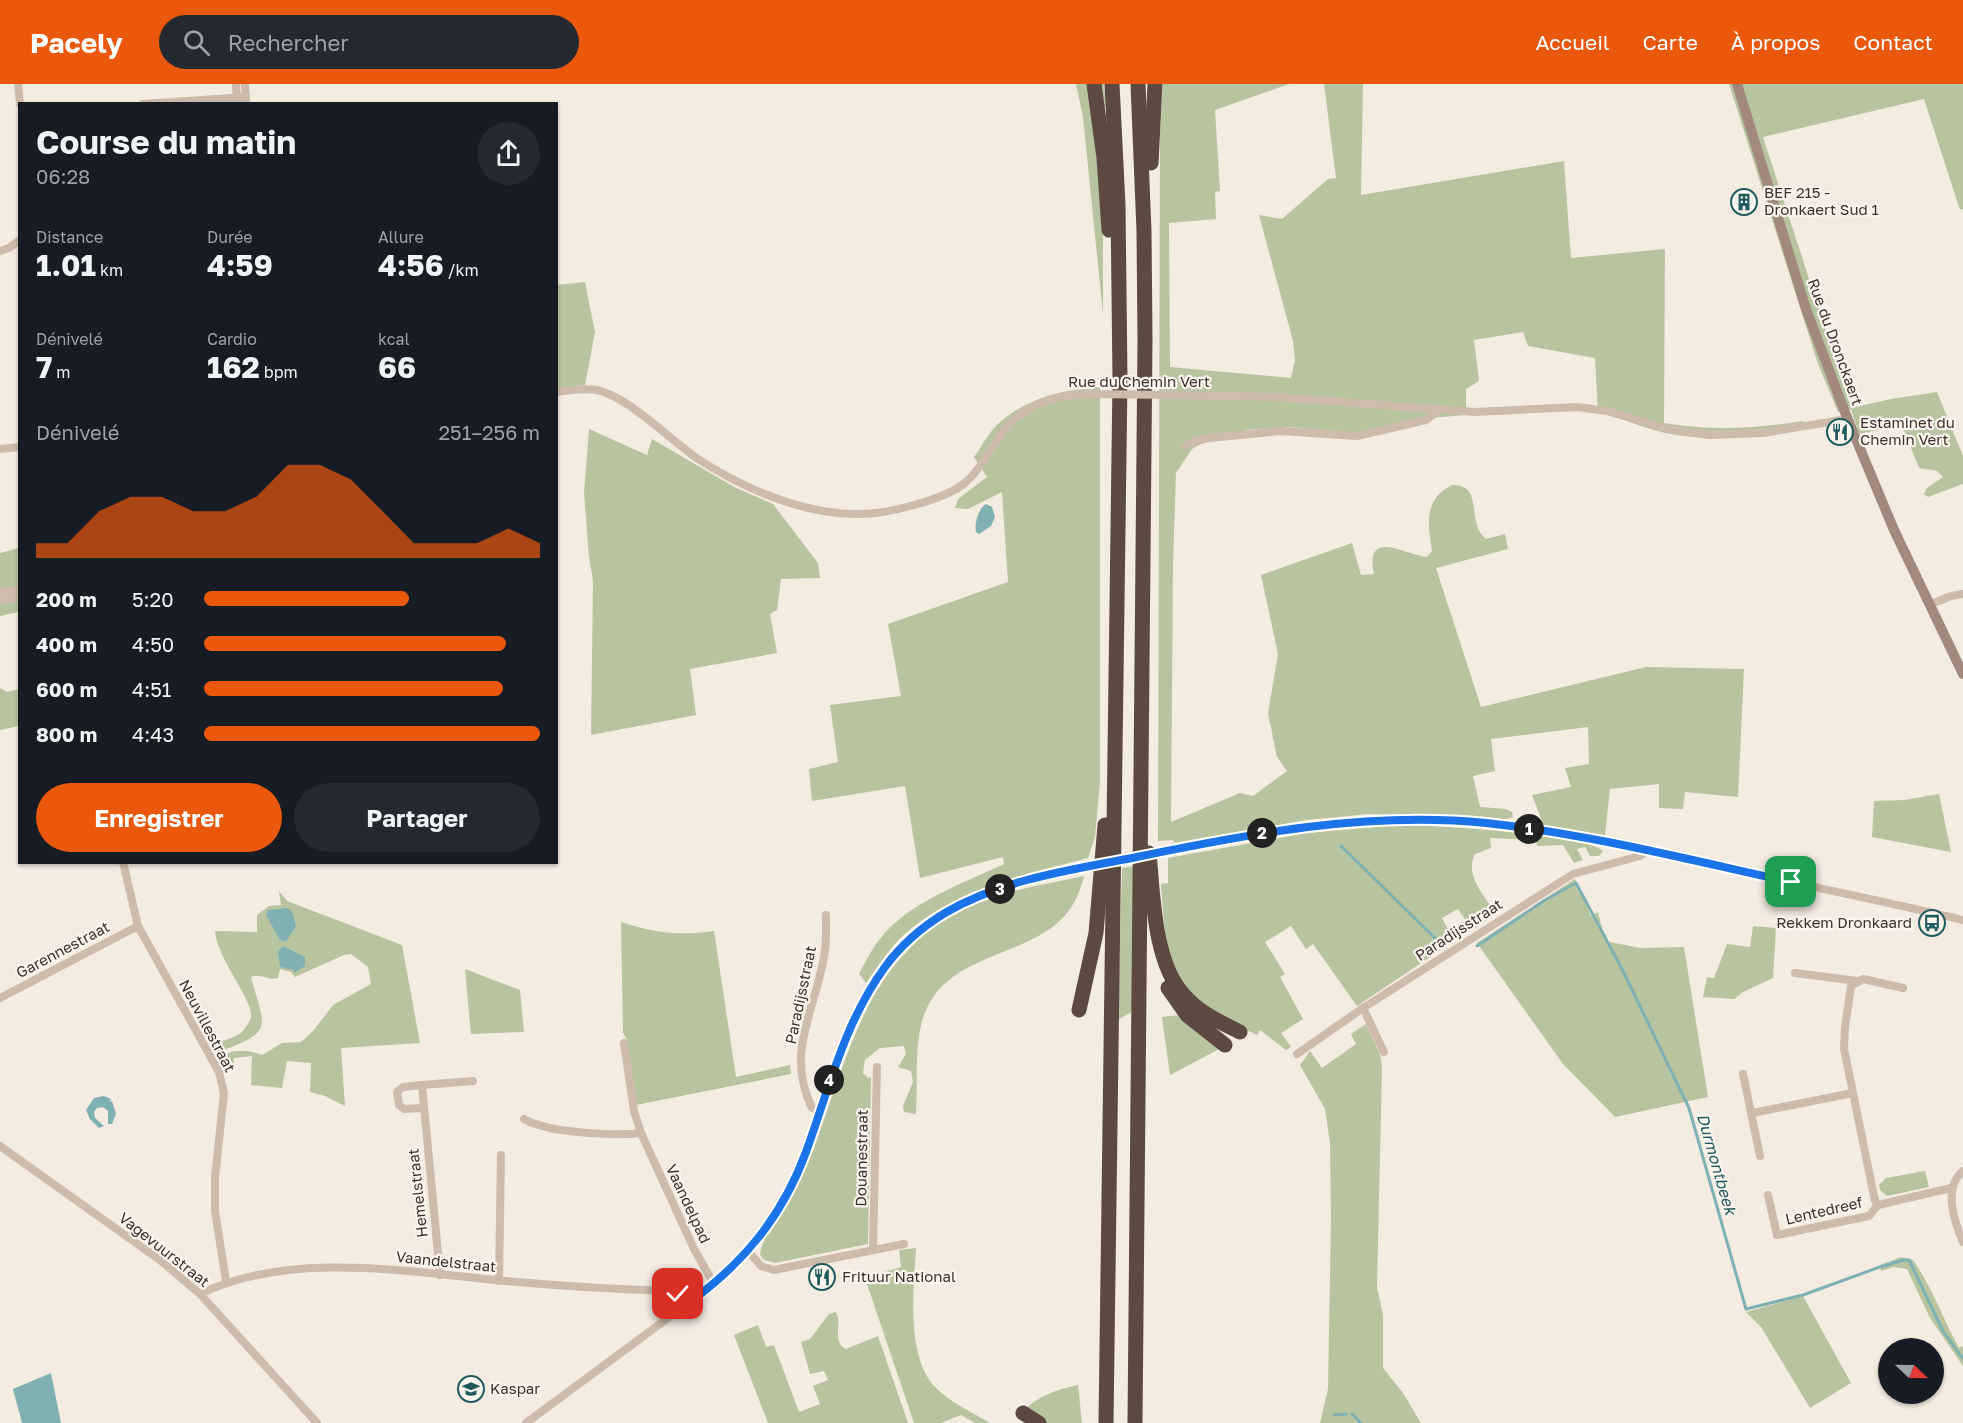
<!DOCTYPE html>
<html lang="fr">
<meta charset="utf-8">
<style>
:root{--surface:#171b24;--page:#242831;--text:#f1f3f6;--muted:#9ea1a6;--accent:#ea580c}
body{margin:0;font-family:"Golos Text",sans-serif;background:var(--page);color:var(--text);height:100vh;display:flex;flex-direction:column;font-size:22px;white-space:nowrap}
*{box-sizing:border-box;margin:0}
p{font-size:20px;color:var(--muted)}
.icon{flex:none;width:33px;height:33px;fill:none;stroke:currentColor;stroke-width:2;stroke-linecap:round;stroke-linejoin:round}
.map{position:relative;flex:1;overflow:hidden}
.side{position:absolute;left:18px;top:18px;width:540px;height:762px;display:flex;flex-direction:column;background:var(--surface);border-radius:0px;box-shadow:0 2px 4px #0004}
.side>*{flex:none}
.needle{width:39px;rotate:112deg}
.controls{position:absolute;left:1878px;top:1254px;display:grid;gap:12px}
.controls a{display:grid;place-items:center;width:66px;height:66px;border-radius:50%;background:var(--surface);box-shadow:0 2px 4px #0004;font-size:30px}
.pin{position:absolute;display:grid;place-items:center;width:51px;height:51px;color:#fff;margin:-26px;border-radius:12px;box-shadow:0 3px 9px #0006}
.km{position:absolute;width:30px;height:30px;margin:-15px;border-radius:50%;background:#222;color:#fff;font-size:16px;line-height:30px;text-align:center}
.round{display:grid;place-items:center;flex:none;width:63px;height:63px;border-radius:32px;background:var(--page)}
.overview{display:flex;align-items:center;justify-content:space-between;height:102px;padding:0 18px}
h1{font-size:33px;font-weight:700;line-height:45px}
.figures{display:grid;grid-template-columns:repeat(3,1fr);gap:9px;height:102px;padding:6px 18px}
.figures div{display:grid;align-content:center}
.figures b{font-size:30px;font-weight:700}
.figures small{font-size:16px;font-weight:400}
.figures p{font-size:16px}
.chart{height:168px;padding:12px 18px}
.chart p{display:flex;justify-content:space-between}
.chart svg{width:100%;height:108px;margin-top:6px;fill:var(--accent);opacity:.7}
.cta{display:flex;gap:12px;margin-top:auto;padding:12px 18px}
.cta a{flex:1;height:69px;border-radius:36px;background:var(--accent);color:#fff;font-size:24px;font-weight:700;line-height:69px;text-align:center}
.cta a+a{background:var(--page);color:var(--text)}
ul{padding:0 18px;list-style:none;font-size:20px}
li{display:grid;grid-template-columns:96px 72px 1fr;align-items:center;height:45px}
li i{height:15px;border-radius:8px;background:var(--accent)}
header{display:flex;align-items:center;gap:36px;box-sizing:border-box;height:84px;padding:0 30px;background:var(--accent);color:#fff}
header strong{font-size:28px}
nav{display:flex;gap:33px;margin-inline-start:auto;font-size:21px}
.search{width:420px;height:54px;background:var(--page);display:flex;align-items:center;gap:15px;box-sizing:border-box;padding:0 21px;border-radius:33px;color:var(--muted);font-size:22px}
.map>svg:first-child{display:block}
</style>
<header>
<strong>Pacely</strong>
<div class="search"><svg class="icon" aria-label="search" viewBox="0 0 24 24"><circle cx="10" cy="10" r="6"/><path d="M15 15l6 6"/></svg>Rechercher</div>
<nav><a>Accueil</a><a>Carte</a><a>À propos</a><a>Contact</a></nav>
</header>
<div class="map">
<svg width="1963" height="1339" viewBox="0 0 1963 1339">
<rect width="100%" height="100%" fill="#f4ebe1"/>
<g fill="#b8c4a0">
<polygon points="1076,0 1104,0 1106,22 1092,31 1103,124 1103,230 1083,33"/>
<path d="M 1163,0 L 1289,0 L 1215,26 L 1220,107 L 1215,108 L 1216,135 L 1169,139 L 1170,283 L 1291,294 L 1295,276 L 1293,257 L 1259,131 L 1282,135 L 1328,95 L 1336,94 L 1324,0 L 1363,0 L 1361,111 L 1564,77 L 1571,174 L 1665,165 L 1664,339 C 1714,347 1753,345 1803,337 L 1805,345 C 1757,352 1713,359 1665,349 C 1642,344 1621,333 1598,328 L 1595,274 L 1528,262 L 1523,248 L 1474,256 L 1479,297 L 1466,305 L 1466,331 L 1416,335 L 1359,349 L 1286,343 L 1244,346 L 1243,353 L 1204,358 L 1192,365 L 1176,389 L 1173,480 L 1171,738 L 1240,709 L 1253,712 L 1287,687 L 1277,673 L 1268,629 L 1278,570 L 1261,491 L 1352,459 L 1361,491 L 1374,490 C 1364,443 1406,471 1427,473 L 1432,467 C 1428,440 1423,416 1452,401 C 1485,400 1465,438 1486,455 L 1505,450 L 1508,465 L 1436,484 L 1481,623 L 1646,583 L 1744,585 L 1738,713 L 1685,708 L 1683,725 L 1659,724 L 1659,700 L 1610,705 L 1605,751 L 1544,742 L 1532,711 L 1571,703 L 1565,684 L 1589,680 L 1588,643 L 1491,655 L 1495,687 L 1473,692 L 1480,723 L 1506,725 L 1512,728 L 1513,733 L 1507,735 L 1369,730 L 1307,736 L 1174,759 L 1173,756 L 1158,757 L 1160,50 Z"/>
<polygon points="1729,0 1963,0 1963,125 1960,126 1924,15 1763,53 1851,324 1891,315 1937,308 1963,372 1963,400 1928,413 1924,410 1927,404 1943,393 1937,387 1919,384 1902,341 1859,350 1851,325 1838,328 1818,280"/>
<polygon points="585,198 595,248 585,301 557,304 556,201"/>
<path d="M 1100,303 L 1100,698 L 1095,753 L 1088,774 C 1027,790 964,803 913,843 C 893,858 880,879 866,899 L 859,890 C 866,877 873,862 884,850 C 914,816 964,799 1004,780 L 1003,773 L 920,794 L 905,702 L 812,717 L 809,685 L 838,678 L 830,621 L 901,612 L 888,540 L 1008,498 L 1002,408 L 968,425 L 955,424 L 958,415 L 987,393 L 974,373 C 981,364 987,351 996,342 C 1025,314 1061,306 1100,303 Z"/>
<polygon points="589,345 647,371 652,355 736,404 773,420 818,479 820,494 781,495 777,526 770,530 777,569 690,585 696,631 591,651 593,496 589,473 584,409"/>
<polygon points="19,464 19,528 0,532 0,469"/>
<polygon points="0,604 7,608 19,605 19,642 0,646"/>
<polygon points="1939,710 1951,768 1872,753 1874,717 1904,716"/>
<path d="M 1400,741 C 1432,741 1585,750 1603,767 L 1599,772 L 1590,772 L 1585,763 L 1577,765 L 1583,776 L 1574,779 L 1563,761 L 1537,762 L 1536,756 L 1490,754 L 1491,764 L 1475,770 C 1464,791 1485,812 1496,830 L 1472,846 L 1458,825 L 1442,834 L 1454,857 L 1357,922 L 1313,860 L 1306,865 L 1291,842 L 1265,858 L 1285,890 L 1280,893 L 1303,935 L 1281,949 L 1291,963 L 1286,966 L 1260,946 L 1257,951 C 1239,942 1215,933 1200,920 C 1165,888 1164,844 1161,800 L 1168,799 L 1168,774 L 1307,749 Z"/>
<polygon points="1134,782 1133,927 1118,936 1122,784"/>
<path d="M 1084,792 C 1081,804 1077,815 1070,825 C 1034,876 945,865 923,934 C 914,963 918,999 916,1030 L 904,1028 L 903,1022 L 913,998 L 911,987 L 898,983 L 906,970 L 904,962 L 880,964 L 865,976 L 863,989 L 868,994 L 871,993 L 868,1160 L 775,1179 L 764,1176 L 760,1171 C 761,1156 774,1144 781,1131 C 793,1110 804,1088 813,1066 C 855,953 872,850 1004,810 C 1030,802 1058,798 1084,792 Z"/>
<polygon points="1575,795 1591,832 1598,828 1605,857 1640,864 1684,863 1708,1013 1615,1033 1563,980 1477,859"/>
<path d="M 279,807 L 287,817 L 402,861 L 420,959 L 341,964 L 345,1022 L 325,1012 L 310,1008 L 311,979 L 287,977 L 282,1004 L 251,1001 L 252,972 L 234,974 L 233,983 L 228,984 L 222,980 L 220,973 C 230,965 251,966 262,971 L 282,959 L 301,958 L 313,947 L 333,921 L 371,900 L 368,883 L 351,870 L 344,871 L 295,893 L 291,888 L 280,885 L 278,894 C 269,897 260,889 251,893 C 265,945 275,947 218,968 L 214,960 C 223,957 233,954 241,949 C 244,946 250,938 251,933 C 254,917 216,873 215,847 L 257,848 L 257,831 L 269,822 L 281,821 Z"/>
<path d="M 621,838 C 656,849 679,852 714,847 L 736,993 L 790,981 L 791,990 L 636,1021 L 627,957 L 623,948 Z"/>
<polygon points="1753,842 1776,844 1773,894 1743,908 1734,915 1703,913 1707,893 1714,894 1727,860 1750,863"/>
<polygon points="465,885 520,906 524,948 471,950"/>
<polygon points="1181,931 1221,964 1170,991 1162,933"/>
<polygon points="1366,940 1380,970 1382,984 1377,1203 1383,1231 1383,1284 1403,1309 1421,1339 1320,1339 1328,1305 1331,1133 1330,1059 1325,1025 1300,981 1310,967 1322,984 1356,960 1351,950"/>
<polygon points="1925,1087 1929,1103 1887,1112 1880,1106 1879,1101 1886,1094"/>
<path d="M 916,1164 C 914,1203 905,1273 936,1304 C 951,1319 972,1328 990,1339 L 975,1339 L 961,1331 L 941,1339 L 914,1339 L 865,1194 L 901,1183 L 899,1166 Z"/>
<path d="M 1901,1173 L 1913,1176 C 1932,1203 1943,1235 1959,1264 L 1963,1262 L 1963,1282 L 1930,1234 L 1907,1185 L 1894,1183 L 1881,1187 L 1880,1181 Z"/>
<polygon points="1803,1212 1851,1299 1810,1324 1761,1243 1746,1228"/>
<path d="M 836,1228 C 843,1239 831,1258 846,1265 L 878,1252 L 908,1339 L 768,1339 L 734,1251 L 758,1241 L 766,1263 L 774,1261 L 799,1328 L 820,1320 L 813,1302 L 828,1296 L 824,1287 L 810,1290 L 801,1258 L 810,1255 L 829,1230 Z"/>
<path d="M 1078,1301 L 1082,1339 L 1046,1339 L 1026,1324 C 1041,1311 1059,1305 1078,1301 Z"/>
</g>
<g fill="#7fb0b2">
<path d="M 986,420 L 992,423 L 995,433 L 991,442 L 979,450 L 976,448 C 974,439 979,424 986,420 Z"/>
<polygon points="287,824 292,827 296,842 286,858 280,856 266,831 268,826"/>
<polygon points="283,862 305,873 305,882 294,889 294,886 280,883 278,867"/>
<polygon points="104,1012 111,1015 110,1018 112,1017 116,1030 112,1040 108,1040 108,1027 103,1023 97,1024 94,1028 95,1034 104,1042 99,1044 90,1035 86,1026 94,1014"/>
<polygon points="51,1289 61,1339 22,1339 13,1305"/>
</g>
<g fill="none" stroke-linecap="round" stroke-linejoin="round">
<g stroke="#7fb0b2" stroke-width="3">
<polyline points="1341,762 1440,859 1467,845"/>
<polyline points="1477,862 1545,816 1576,799 1622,885 1689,1024 1746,1225 1803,1211 1877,1184 1903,1176 1909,1176 1943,1247 1963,1275"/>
<polyline points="1352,1330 1361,1339"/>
<polyline points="1334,1331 1346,1330"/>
</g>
<g stroke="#cdbbac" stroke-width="8">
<polyline points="18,0 20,20"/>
<polyline points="236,0 237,20"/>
<polyline points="245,0 246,20"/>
<polyline points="143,20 246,13"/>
<polyline points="0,167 9,164 20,156"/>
<path d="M 556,308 C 570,306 584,304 597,306 C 629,313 670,356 698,375 C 745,405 799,429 855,430 C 884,431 947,416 967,397 C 982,384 990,365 1002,349 C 1024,320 1055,310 1090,310"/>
<polyline points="1176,311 1276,313 1475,328 1577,323 1607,327 1667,345 1709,351 1763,349 1847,335"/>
<polyline points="1185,362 1195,357 1209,354 1281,347 1357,352 1426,336 1438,327"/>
<polyline points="0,365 20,363"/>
<polyline points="0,508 20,505"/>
<polyline points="0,516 20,513"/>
<polyline points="1929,521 1951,512 1963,510"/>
<path d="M 1181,764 C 1261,749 1342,735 1424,736 C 1521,737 1616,760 1710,781 C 1794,799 1879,816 1963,836"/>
<polyline points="123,778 138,842 219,988 224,1009 215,1094 215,1127 226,1197"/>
<polyline points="1795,889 1857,897"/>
<polyline points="0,914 138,842"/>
<polyline points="1363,924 1384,968"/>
<polyline points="624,959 634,1027 641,1049 694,1165 714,1200"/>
<polyline points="1297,970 1363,924 1573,790 1640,772 1647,767"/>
<polyline points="1743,990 1760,1072"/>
<polyline points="422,1001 403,1003 397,1008 399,1021 404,1025 423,1024"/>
<polyline points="1853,1009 1844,965 1845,943 1851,902 1863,895 1903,904"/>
<path d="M 819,1026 L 812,1024 C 786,970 813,930 823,878 C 827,863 826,847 826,831"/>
<polyline points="1752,1029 1853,1009 1875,1117 1878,1121"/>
<path d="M 524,1035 C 548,1049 613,1052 641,1049"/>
<polyline points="0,1062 160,1176 200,1210 317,1339"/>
<path d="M 1963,1087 C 1943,1103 1954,1137 1963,1158"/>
<polyline points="1768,1111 1777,1151 1869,1132 1878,1121 1951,1104"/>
<polyline points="873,1165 877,983"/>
<polyline points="748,1167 761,1182 774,1186 904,1160"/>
<polyline points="440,1191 422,1001 473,997"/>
<polyline points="499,1197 501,1071"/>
<path d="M 200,1210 C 291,1166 409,1188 506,1197 C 561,1202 616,1205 670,1207 L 678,1210 L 687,1220"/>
<path d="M 526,1339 L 714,1200 C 754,1166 785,1121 805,1071 C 841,980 852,885 945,830 C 984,806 1029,796 1074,786"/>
</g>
<polyline stroke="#a18a7d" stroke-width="10" points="1737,0 1806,225 1846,331 1894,446 1963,590"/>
<g stroke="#5c4a42" stroke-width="15">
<polyline points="1094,0 1104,74 1109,146"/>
<polyline points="1151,79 1155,0"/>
<path d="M 1149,769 C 1153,811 1154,878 1183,910 C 1198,928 1220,938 1240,948"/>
<polyline points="1168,904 1187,931 1225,961"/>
<polyline points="1079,926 1096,849 1105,741"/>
<polyline points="1023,1329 1039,1339"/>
<polyline points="1106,1339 1120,296 1118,121 1112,0"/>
<polyline points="1135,1339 1145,255 1144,147 1138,0"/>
</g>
<g stroke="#cdbbac" stroke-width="8">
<polyline points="1090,310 1176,311"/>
<polyline points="1074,786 1181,764"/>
</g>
</g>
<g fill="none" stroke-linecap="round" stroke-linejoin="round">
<defs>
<path id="route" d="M 678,1210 L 687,1220 C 743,1180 782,1133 806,1068 C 829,1005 844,939 885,883 C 901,861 922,843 945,829 C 1001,796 1069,786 1132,774 C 1248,750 1367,727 1486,739 C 1589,750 1690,776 1791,798"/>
</defs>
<use href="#route" stroke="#fff" stroke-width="12"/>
<use href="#route" stroke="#1a73e8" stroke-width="8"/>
</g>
<defs>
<symbol id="building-ring" viewBox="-11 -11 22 22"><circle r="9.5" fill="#fbf5ee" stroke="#1f5a5e" stroke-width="1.5"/><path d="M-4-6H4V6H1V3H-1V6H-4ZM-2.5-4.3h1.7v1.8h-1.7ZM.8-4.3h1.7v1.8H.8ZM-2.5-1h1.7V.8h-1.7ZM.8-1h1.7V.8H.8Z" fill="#1f5a5e"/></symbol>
<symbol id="restaurant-ring" viewBox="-11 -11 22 22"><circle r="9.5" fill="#fbf5ee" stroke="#1f5a5e" stroke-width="1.5"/><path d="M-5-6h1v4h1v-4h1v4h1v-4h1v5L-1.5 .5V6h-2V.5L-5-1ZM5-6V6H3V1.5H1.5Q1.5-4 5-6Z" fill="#1f5a5e"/></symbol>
<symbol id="bus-ring" viewBox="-11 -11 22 22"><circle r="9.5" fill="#fbf5ee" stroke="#1f5a5e" stroke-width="1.5"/><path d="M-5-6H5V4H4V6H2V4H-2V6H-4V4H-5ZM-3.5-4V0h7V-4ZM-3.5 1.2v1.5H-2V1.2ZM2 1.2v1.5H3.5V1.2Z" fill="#1f5a5e"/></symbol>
<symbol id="school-ring" viewBox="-11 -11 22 22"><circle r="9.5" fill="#fbf5ee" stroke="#1f5a5e" stroke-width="1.5"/><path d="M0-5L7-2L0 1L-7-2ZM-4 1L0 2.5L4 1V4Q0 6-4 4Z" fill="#1f5a5e"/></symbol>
</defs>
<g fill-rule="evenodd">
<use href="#building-ring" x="1729" y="103" width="30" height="30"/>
<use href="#restaurant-ring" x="1825" y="333" width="30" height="30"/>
<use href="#bus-ring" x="1917" y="824" width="30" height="30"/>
<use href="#restaurant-ring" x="807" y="1178" width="30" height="30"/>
<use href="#school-ring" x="456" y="1290" width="30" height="30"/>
</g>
<g text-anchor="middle" stroke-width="4.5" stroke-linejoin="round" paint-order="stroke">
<g font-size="15" fill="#3b302b" stroke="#fbf5ee" text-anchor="start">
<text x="1764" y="114">BEF 215 -<tspan x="1764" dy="17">Dronkaert Sud 1</tspan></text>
<text x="1860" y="344">Estaminet du<tspan x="1860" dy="17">Chemin Vert</tspan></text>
<text x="1912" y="844" text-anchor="end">Rekkem Dronkaard</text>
<text x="842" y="1198">Frituur National</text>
<text x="490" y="1310">Kaspar</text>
</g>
<g font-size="15" fill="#3b302b" stroke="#fbf5ee">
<text transform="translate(1835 258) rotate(70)" y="5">Rue du Dronckaert</text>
<text x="1139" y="303">Rue du Chemin Vert</text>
<text transform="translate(1459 846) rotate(-33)" y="5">Paradijsstraat</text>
<text transform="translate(63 866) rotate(-28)" y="5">Garennestraat</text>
<text transform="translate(801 911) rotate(-78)" y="5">Paradijsstraat</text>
<text transform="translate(207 942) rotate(62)" y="5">Neuvillestraat</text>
<text transform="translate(862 1074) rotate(-89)" y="5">Douanestraat</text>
<text transform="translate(418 1109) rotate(-96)" y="5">Hemelstraat</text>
<text transform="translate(688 1120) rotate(65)" y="5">Vaandelpad</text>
<text transform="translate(1824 1127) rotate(-13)" y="5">Lentedreef</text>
<text transform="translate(164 1166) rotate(38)" y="5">Vagevuurstraat</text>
<text transform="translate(446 1178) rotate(6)" y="5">Vaandelstraat</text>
</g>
<g font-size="16" font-style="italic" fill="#1f5a5e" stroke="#fbf5ee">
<text transform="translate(1717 1080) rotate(74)" y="6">Durmontbeek</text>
</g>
</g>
</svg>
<div class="controls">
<a><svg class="needle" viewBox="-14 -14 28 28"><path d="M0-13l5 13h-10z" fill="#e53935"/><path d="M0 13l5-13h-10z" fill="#9ea1a6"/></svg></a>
</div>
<div class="pin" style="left:1791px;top:798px;background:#1e9e55"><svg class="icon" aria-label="arrive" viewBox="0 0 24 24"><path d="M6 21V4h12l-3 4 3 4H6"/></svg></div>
<div class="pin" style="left:678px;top:1210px;background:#d93025"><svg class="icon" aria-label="check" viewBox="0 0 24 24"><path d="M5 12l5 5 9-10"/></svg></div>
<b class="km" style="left:1529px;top:745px">1</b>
<b class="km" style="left:1262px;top:749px">2</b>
<b class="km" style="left:1000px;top:805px">3</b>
<b class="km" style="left:829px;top:996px">4</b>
<section class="side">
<div class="overview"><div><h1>Course du matin</h1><p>06:28</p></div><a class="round"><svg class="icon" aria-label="share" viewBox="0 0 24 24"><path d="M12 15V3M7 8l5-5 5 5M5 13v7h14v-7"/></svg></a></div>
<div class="figures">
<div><p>Distance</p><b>1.01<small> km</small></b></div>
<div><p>Durée</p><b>4:59</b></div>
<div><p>Allure</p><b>4:56<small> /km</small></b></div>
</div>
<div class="figures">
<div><p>Dénivelé</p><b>7<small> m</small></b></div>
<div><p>Cardio</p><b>162<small> bpm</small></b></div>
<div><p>kcal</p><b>66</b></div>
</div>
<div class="chart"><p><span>Dénivelé</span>251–256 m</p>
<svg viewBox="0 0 160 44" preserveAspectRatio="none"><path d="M0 44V38L10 38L20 25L30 19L40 19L50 25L60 25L70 19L80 6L90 6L100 12L110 25L120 38L130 38L140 38L150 32L160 38V44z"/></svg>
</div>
<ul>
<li><b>200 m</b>5:20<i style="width:61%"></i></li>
<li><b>400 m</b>4:50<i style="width:90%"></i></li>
<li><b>600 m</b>4:51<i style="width:89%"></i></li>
<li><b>800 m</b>4:43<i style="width:100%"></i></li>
</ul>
<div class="cta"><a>Enregistrer</a><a>Partager</a></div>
</section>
</div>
